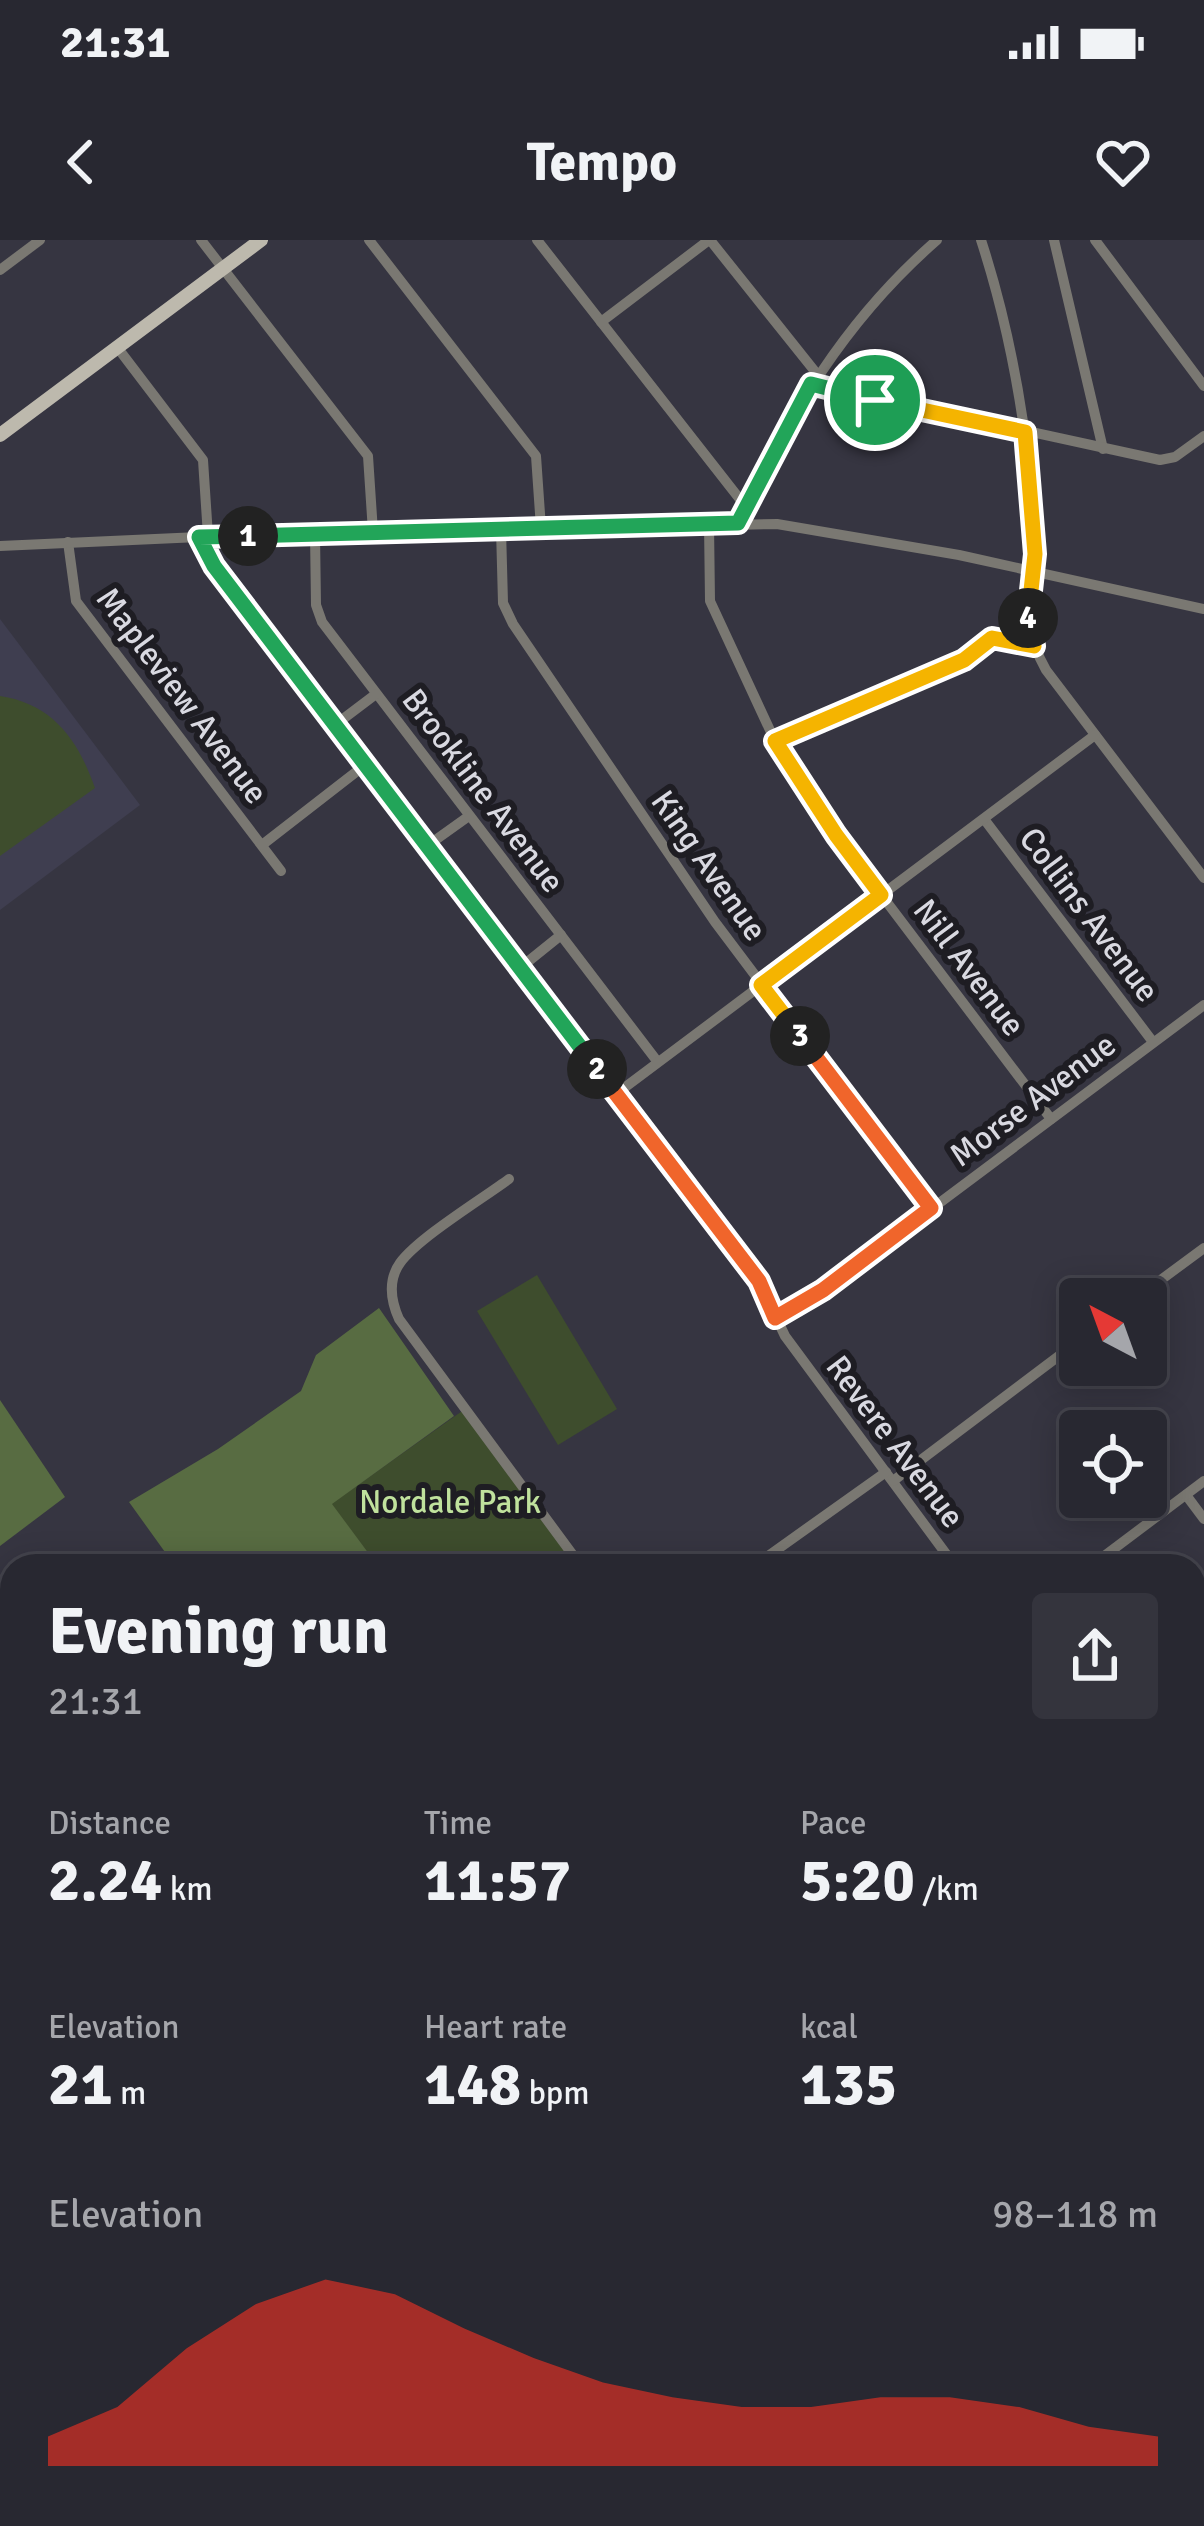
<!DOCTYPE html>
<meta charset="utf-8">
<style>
:root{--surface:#282831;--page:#34343d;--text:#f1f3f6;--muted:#a5a6ab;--line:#44444d;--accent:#d93025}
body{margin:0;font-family:Signika,sans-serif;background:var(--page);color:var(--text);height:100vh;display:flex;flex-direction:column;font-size:45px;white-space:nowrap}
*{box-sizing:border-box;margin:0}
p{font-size:39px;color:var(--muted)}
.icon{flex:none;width:66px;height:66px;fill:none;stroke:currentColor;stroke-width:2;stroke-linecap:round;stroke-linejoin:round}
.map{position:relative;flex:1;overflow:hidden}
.drawer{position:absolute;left:0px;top:1314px;width:1206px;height:972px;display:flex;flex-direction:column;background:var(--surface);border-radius:36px 36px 0 0;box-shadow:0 6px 30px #0003,0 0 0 3px var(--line)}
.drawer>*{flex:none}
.needle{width:78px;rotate:319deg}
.buttons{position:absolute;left:1059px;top:1038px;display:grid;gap:24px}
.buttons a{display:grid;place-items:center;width:108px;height:108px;border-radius:12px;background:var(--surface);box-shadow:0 6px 30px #0003,0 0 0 3px var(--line);font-size:60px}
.pin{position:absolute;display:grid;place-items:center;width:102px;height:102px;color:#fff;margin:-51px;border:6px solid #fff;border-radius:50%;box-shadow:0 3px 12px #0007}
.km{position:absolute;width:60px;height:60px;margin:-30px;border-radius:50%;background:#222;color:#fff;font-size:33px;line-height:60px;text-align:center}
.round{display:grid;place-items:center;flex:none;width:126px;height:126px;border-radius:12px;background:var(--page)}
.overview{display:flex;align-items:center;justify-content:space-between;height:204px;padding:0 48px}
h1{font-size:66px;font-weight:700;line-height:90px}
.metrics{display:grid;grid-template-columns:repeat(3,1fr);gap:18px;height:204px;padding:12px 48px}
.metrics div{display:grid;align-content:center}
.metrics b{font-size:60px;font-weight:700}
.metrics small{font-size:33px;font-weight:400}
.metrics p{font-size:33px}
.chart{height:336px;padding:24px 48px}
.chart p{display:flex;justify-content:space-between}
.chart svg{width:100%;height:216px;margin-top:12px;fill:var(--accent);opacity:.7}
.status{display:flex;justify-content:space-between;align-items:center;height:84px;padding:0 60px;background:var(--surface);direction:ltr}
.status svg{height:33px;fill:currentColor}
header{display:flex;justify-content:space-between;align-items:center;height:156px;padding:0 48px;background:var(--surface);font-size:54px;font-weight:700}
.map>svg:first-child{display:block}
</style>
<div class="status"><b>21:31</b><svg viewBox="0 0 49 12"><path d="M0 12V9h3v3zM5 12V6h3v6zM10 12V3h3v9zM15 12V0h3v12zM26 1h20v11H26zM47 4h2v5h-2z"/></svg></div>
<header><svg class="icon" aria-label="back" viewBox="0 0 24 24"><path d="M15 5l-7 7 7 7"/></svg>Tempo<svg class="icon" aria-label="heart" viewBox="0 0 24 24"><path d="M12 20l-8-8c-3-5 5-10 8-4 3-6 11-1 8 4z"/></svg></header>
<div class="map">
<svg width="1204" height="2286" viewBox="0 0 1204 2286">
<rect width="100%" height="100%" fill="#363541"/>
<polygon fill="#463d2c" points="1194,2058 1204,2061 1204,2181 1194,2169"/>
<polygon fill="#3f3e50" points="0,379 140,565 0,670"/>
<g fill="#3e4d2d">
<path d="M 0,456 C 53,464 78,500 95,548 L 0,616 Z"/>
<polygon points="537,1035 617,1169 558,1205 477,1071"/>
<polygon points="465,1169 579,1326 378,1326 331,1264"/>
</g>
<g fill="#586c42">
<polygon points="379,1068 454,1176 332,1264 378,1326 175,1326 129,1262 218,1209 301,1151 316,1115"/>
<polygon points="0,1160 65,1257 0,1306"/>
</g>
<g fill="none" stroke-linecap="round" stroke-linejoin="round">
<g stroke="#7a7872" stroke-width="10">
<polyline points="201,0 368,216 373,292"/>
<polyline points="369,0 536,216 541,288"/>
<polyline points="537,0 746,267"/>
<polyline points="710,0 817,134"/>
<path d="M 981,0 C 1008,83 1024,170 1032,257 C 1034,280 1039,308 1035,332 C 1028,369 1026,395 1046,430 L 1204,638"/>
<polyline points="1054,0 1103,209"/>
<polyline points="1095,0 1204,146"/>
<polyline points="0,30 40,0"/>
<polyline points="601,82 709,0"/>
<polyline points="117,107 203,220 208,296"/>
<polyline points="811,144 1160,220 1175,217 1204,196"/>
<path d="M 738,283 C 791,173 843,82 937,0"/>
<polyline points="709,284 710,361 775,501 836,595 1051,879"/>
<polyline points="501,289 503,363 513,384 715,682 931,969"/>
<polyline points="315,294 316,365 322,382 657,821"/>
<polyline points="199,297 214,326 759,1041 785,1096 955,1326"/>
<polyline points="68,302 76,361 281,631"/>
<polyline points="0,306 199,297 777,284 959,315 1204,369"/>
<polyline points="335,485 376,454"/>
<polyline points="775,501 956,424 992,398 1034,406"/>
<polyline points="984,579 1153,802"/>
<polyline points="262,605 365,525"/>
<polyline points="427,606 469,576"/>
<polyline points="520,728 561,695"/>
<polyline points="616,854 1095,495"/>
<path d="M 509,939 C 482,959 418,998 400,1023 C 388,1040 391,1061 399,1079 L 581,1326"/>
<polyline points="1135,1059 1204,1008"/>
<polyline points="775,1078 823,1050 1204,765"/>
<polyline points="893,1241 1080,1100"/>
<polyline points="1186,1255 1204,1279"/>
<polyline points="754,1326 886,1232"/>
<polyline points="1091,1326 1204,1241"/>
<polyline points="1194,1509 1204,1478"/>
<polyline points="0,1589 12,1576"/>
<polyline points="1194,1646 1204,1659"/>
<polyline points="12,1779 8,1796 12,1801"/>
<polyline points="1194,1869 1204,1882"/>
<polyline points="1194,1906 1204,1899"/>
<polyline points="0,2051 12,2042"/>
<polyline points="0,2217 12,2233"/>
<polyline points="381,2274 390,2286"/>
<polyline points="731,2274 748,2286"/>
<polyline points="1011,2274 1016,2286"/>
<polyline points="189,2286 204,2274"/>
<polyline points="663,2286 675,2277 682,2286"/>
<polyline points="682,2286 702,2274"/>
</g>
<g stroke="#bdb9ad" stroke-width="14">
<polyline points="0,195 261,0"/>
<polyline points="0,1656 12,1659"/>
<polyline points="0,2002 12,2018"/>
<polyline points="1194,2040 1204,2043"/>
<polyline points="1194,2237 1204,2229"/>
<polyline points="211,2274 221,2286"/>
<polyline points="1128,2286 1144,2274"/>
</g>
</g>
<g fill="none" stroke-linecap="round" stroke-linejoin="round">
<defs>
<polyline id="split-1" points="248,296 738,283 811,144 875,160"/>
<polyline id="split-2" points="248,296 199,297 214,326 597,829"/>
<polyline id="split-3" points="597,829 759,1041 775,1078 823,1050 931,968 800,796"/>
<polyline id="split-4" points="800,796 761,745 881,655 836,595 775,501 964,420 992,398 1034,406 1028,378"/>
<polyline id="split-5" points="875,160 1025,192 1035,314 1028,378"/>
</defs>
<use href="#split-1" stroke="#fff" stroke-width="24"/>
<use href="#split-2" stroke="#fff" stroke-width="24"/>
<use href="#split-3" stroke="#fff" stroke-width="24"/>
<use href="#split-4" stroke="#fff" stroke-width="24"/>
<use href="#split-5" stroke="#fff" stroke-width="24"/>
<use href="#split-1" stroke="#22a559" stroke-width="15"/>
<use href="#split-2" stroke="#22a559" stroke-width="15"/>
<use href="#split-3" stroke="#f0652b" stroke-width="15"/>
<use href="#split-4" stroke="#f5b400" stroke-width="15"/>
<use href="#split-5" stroke="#f5b400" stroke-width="15"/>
</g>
<g text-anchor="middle" stroke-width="12" stroke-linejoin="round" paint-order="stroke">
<g font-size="33" fill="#d9d9e1" stroke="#1e1d23">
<text transform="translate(183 455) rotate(53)" y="12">Mapleview Avenue</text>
<text transform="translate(484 550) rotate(53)" y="12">Brookline Avenue</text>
<text transform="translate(710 625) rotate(55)" y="12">King Avenue</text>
<text transform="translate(1090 674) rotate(53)" y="12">Collins Avenue</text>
<text transform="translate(970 727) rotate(53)" y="12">Nill Avenue</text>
<text transform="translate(1032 859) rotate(-37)" y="12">Morse Avenue</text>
<text transform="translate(896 1201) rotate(53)" y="12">Revere Avenue</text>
</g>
<g font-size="33" fill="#c0e29d" stroke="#1e1d23">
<text x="450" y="1273">Nordale Park</text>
</g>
</g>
</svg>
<div class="buttons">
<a><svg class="needle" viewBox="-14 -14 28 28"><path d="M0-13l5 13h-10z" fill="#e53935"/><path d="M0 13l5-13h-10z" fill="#a5a6ab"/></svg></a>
<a><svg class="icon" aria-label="locate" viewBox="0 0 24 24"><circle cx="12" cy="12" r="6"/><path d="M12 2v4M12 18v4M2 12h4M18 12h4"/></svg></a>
</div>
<div class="pin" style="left:875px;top:160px;background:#1e9e55"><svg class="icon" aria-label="arrive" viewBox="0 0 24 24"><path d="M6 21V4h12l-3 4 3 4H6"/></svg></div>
<b class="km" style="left:248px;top:296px">1</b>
<b class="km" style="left:597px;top:829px">2</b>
<b class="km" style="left:800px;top:796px">3</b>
<b class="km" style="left:1028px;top:378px">4</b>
<section class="drawer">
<div class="overview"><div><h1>Evening run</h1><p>21:31</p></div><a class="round"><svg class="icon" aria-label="share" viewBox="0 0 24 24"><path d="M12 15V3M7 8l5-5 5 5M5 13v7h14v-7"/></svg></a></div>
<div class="metrics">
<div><p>Distance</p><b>2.24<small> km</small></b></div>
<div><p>Time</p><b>11:57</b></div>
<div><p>Pace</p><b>5:20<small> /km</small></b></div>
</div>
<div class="metrics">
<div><p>Elevation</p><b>21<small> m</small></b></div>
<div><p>Heart rate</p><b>148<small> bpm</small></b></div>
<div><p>kcal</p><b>135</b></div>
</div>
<div class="chart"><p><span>Elevation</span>98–118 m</p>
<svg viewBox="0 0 160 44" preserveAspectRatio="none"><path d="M0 44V38L10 32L20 20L30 11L40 6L50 9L60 16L70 22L80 27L90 30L100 32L110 32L120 30L130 30L140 32L150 36L160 38V44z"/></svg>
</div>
</section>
</div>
